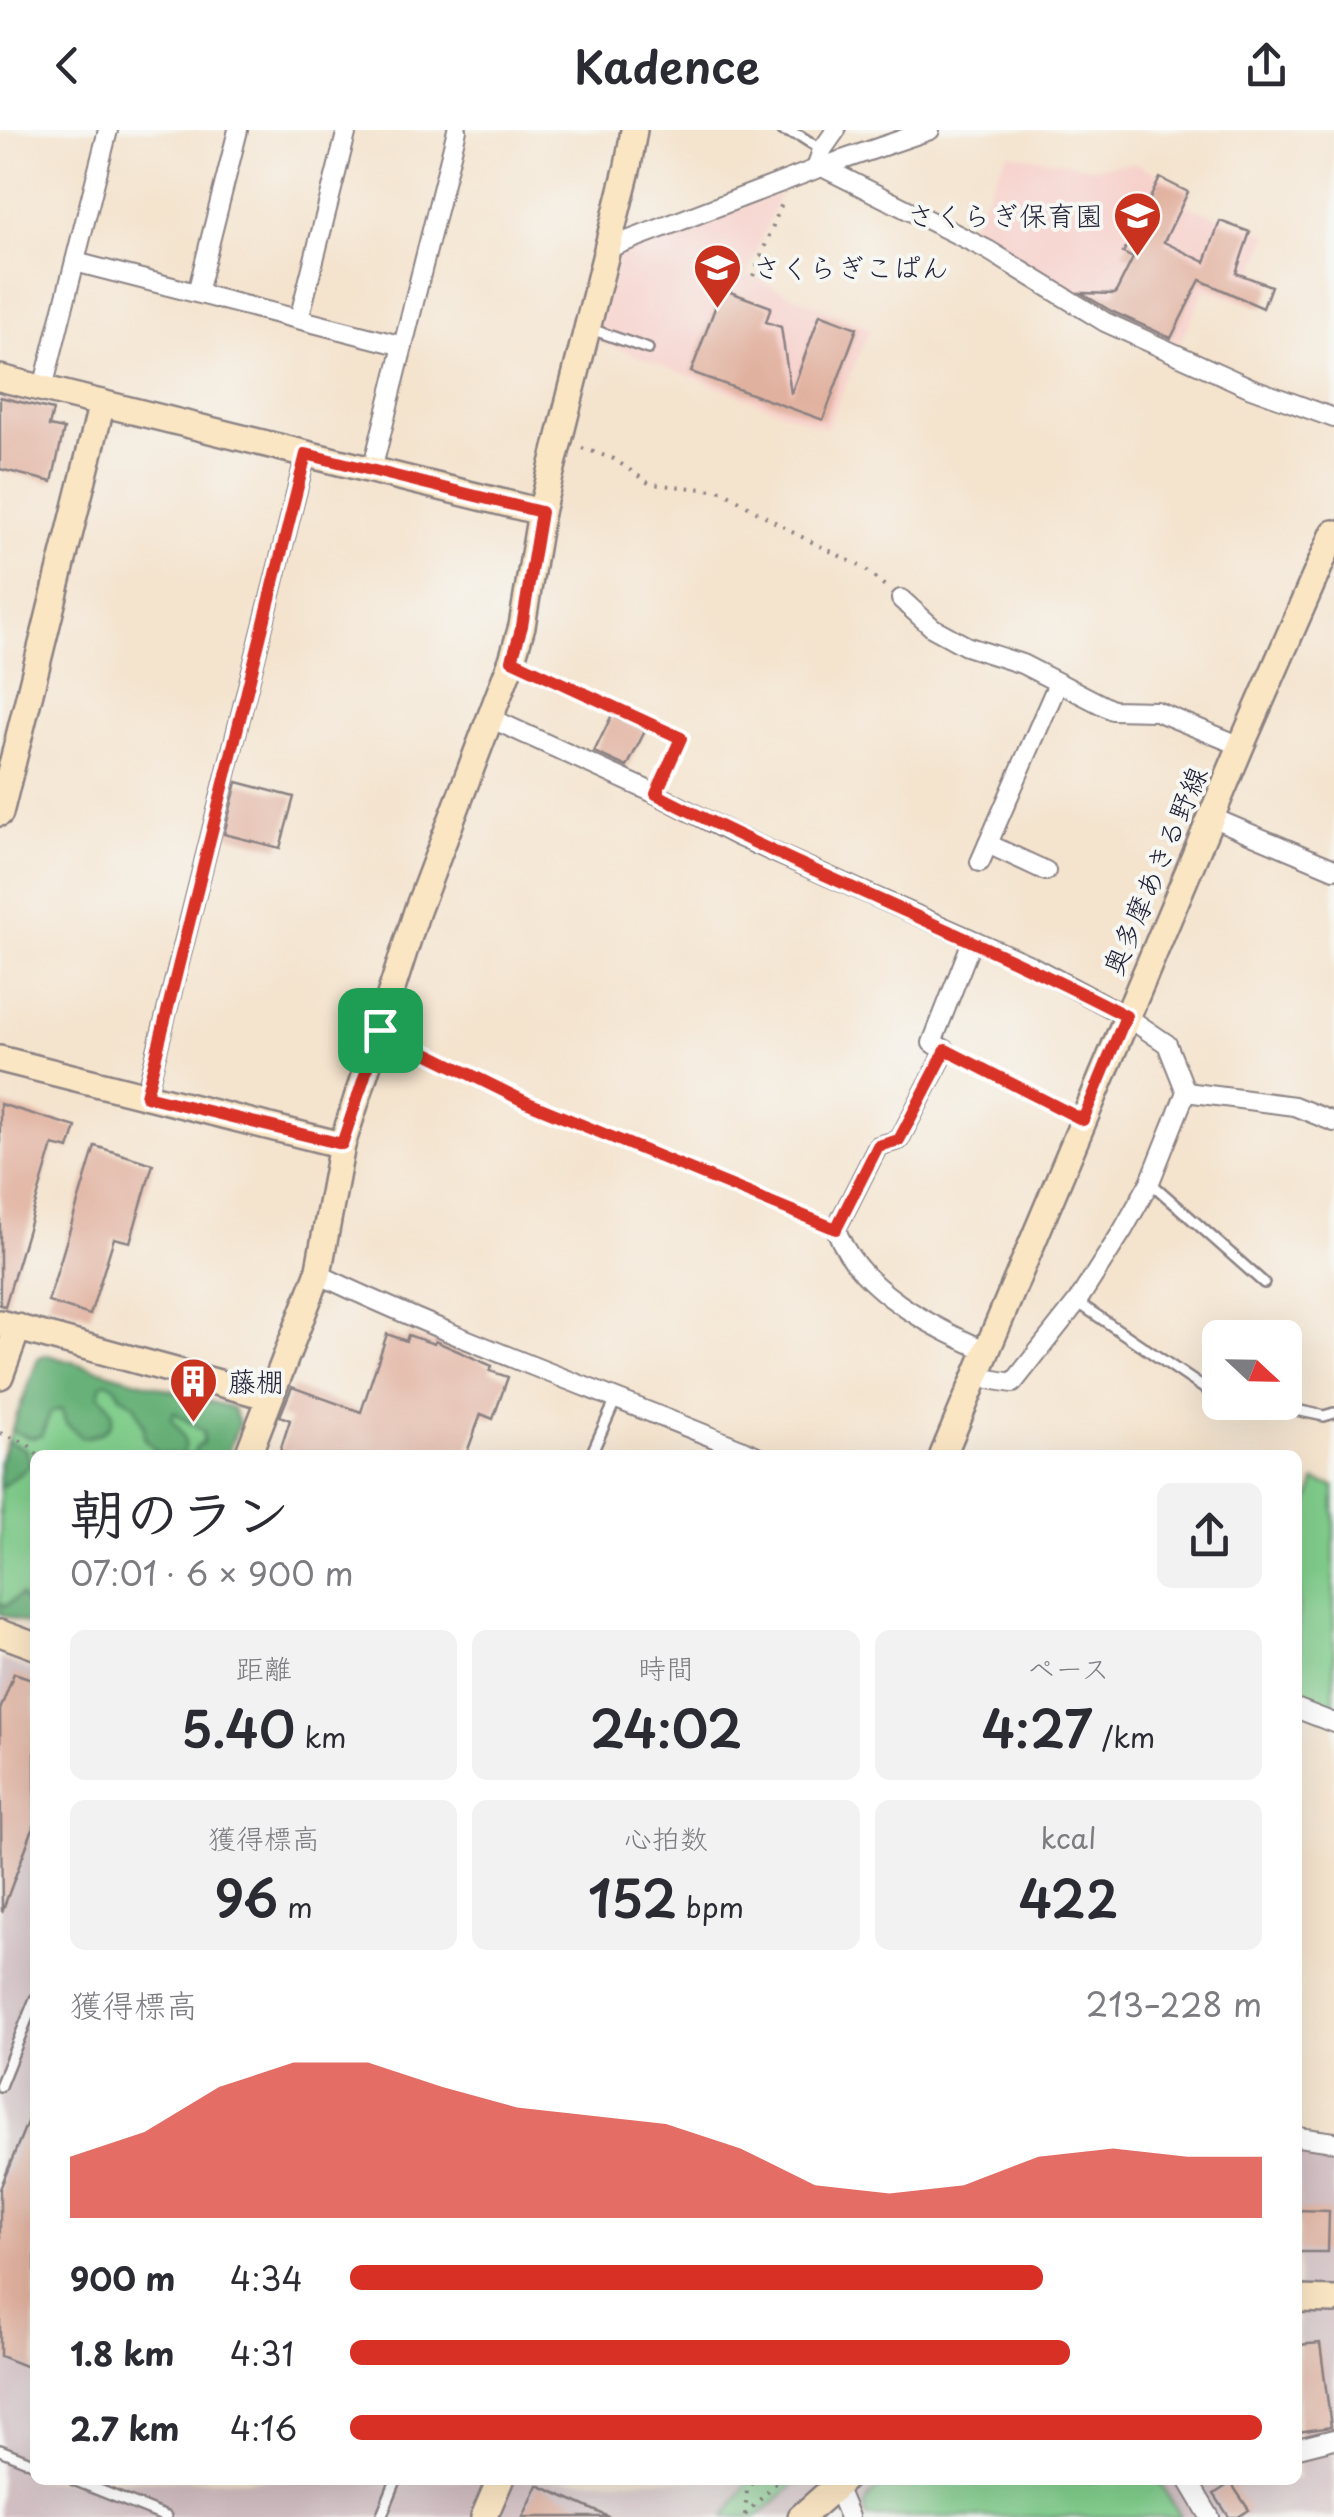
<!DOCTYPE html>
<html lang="ja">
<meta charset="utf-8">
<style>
:root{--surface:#fff;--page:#f2f2f3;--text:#2b2b33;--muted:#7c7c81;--accent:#d93025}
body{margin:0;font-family:"Playpen Sans","Klee One",sans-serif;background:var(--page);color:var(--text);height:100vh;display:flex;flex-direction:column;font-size:38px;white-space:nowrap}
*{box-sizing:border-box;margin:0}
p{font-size:32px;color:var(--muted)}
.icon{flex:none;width:55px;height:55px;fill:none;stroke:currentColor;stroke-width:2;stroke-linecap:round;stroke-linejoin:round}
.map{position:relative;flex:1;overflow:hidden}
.sheet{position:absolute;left:30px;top:1320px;width:1272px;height:1035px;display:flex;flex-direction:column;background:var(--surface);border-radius:15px;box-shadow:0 10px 40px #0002}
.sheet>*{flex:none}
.needle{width:65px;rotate:112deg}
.fabs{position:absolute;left:1202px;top:1190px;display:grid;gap:20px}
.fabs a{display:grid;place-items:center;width:100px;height:100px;border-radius:15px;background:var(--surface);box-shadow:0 10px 40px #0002;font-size:50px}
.pin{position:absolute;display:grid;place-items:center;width:85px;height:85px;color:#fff;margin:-42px;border-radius:20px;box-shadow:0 5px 15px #0006}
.round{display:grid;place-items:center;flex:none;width:105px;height:105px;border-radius:15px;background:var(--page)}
.head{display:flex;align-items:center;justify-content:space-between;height:170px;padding:0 40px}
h1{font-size:55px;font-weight:600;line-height:75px}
.figures{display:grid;grid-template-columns:repeat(3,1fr);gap:15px;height:170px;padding:10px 40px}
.figures div{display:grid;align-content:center;border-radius:15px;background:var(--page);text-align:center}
.figures b{font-size:50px;font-weight:600}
.figures small{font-size:28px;font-weight:400}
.figures p{font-size:28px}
.chart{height:280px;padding:20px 40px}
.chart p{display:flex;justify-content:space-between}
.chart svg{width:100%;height:180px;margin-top:10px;fill:var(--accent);opacity:.7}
ul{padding:0 40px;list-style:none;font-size:32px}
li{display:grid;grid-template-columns:160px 120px 1fr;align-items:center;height:75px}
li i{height:25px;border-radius:12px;background:var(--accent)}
header{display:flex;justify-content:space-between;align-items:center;height:130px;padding:0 40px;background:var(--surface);font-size:45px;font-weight:600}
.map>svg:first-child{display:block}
</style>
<header><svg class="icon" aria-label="back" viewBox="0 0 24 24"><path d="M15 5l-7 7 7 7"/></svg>Kadence<svg class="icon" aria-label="share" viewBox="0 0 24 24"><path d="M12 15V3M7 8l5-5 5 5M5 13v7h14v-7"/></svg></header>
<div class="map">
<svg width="1334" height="2387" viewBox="0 0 1334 2387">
<rect width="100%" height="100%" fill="#f6f6f2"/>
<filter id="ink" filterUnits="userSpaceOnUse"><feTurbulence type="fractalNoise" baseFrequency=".01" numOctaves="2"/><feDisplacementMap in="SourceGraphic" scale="20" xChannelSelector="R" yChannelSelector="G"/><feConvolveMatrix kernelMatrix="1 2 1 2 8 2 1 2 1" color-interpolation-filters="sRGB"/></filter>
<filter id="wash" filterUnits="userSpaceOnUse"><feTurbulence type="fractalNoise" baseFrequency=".0048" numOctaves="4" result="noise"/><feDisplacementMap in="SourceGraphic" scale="40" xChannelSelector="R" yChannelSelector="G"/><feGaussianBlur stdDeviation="2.25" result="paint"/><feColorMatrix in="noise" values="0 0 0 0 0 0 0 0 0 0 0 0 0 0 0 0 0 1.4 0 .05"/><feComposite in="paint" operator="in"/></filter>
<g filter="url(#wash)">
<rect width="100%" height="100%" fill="#f4e3cd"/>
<g fill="#f7d0cb">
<polygon points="1008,23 1092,37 1136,33 1190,60 1186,75 1269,104 1255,142 1272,149 1263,178 1205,159 1179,214 1073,163 992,112 967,100"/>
<polygon points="780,63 747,145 870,199 826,298 596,210 619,123"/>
</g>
<polygon fill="#d2bec2" points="0,1529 35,1542 35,2350 1298,2350 1298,2017 1334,2022 1334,2387 0,2387"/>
<g fill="#81ce8c" stroke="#527864" stroke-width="2.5">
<polygon points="47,1225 233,1278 239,1293 227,1325 35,1325 35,1497 0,1484 0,1332 38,1229"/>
<polygon points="1315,1351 1334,1356 1334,1582 1298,1568 1298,1415"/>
<polygon points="749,2350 799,2350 758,2387 725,2387"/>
<path d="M 887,2350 L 1159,2350 L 1181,2387 L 867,2387 C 861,2370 875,2360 887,2350 Z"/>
</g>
<g fill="#68b178" stroke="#456a5a" stroke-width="2.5">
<path d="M 47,1225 L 233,1278 L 239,1293 L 227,1325 L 193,1325 L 196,1317 L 203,1312 L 203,1302 L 174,1282 L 172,1289 C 180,1301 191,1312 181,1325 L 159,1324 L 144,1307 L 144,1297 L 134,1274 L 120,1266 L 116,1257 L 108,1252 L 102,1254 L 99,1265 C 124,1285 111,1307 81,1307 L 66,1293 L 61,1279 L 51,1282 L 41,1306 L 31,1308 L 11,1301 L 38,1229 Z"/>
<polygon points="7,1311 25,1319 31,1335 0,1358 0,1332"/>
<polygon points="20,1465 35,1484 35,1497 0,1484 0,1473 6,1476"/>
</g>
<g id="blocks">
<g fill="#e1b19f">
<polygon points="1160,48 1188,62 1164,112 1205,132 1220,91 1250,102 1236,143 1271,156 1263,178 1200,150 1171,208 1111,181 1081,163 1115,164 1133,128 1123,123"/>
<polygon points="722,159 771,177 766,192 781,197 791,264 820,184 857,198 823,290 691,242"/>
<polygon points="0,267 53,280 49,296 64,299 52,352 0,339"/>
<polygon points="612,585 645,601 627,637 594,622"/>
<polygon points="237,652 294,667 280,718 224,704"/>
<polygon points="0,974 76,997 69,1019 53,1015 5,1176 0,1175"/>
<polygon points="95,1016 153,1034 130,1112 114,1108 90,1185 48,1172"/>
<polygon points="387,1204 406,1211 408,1205 434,1214 435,1211 492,1236 490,1241 508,1247 493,1289 481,1284 466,1325 292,1325 280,1321 290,1290 280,1286 292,1257 361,1282"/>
<polygon points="14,1543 35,1550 35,1693 2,1782 0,1580"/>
<polygon points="34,1975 35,1975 35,2240 0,2226 0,2059"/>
<polygon points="1298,2080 1329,2081 1328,2122 1298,2122"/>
<polygon points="1320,2213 1331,2297 1298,2302 1298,2215"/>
<polygon points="1231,2353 1249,2380 1238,2387 1229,2387 1214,2364"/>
<polygon points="538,2355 609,2387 523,2387"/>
</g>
</g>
</g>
<g filter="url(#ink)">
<use href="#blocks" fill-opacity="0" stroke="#8b8284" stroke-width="2.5"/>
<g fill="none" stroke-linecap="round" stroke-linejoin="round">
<defs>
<g id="lane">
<polyline points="782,0 800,6 822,20"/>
<polyline points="588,198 648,219"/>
<polyline points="516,532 681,608 656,664"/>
<polyline points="380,901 526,972"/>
<polyline points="946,920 1082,990"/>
<polyline points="1150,1052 1264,1153"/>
<polyline points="792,1083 836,1099"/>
<polyline points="1077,1172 1211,1263 1220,1265"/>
<polyline points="1258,1272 1324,1286 1334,1283"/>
<polyline points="591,1325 616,1269"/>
<polyline points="0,1956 35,1869"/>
<polyline points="0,2320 35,2334"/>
<polyline points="74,2350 166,2387"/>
<polyline points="381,2387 396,2350"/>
</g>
<g id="street">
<polyline points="822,37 988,120 1105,192 1251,258 1334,288"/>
<polyline points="816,39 822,20 836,0"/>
<polyline points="606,119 816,39 930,0"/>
<polyline points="75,132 403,216"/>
<polyline points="197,163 238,0"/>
<polyline points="299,189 347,0"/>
<polyline points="43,258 108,0"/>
<polyline points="372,340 457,0"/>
<polyline points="901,469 933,498 966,516 1022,534 1112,580 1156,581 1241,616"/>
<polyline points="490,588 656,664 737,706 1028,834 1126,886 1167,914 1186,962 1294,976 1334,992"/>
<polyline points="1211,687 1334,739"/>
<polyline points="988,714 1046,741"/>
<polyline points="980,732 1058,553"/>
<path d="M 972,811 L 932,913 L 946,920 L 899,1010 L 878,1016 L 836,1099 C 857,1159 932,1197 987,1221"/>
<polyline points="146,965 306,324"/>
<path d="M 318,1144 C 460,1212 610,1264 755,1325"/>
<polyline points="976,1247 1013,1253 1077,1172 1123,1100 1150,1052 1186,962"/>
<polyline points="1298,1579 1334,1593"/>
<polyline points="1298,2007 1334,2012"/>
<polyline points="1298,2318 1334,2309"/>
<polyline points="1188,2350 1210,2387"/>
<polyline points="836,2356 849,2387"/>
</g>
<g id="secondary">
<polyline points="0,248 541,382"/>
<polyline points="0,683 102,273"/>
<polyline points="0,929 342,1015"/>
<polyline points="0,1193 270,1267"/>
<polyline points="0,1246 18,1197"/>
<polyline points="248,1325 318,1144 342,1015 417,781 512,530 522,496 541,382 628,36 634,0"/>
<polyline points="943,1325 1241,616 1334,403"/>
<polyline points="0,1503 35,1516"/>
<polyline points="1298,2169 1334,2170"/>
<polyline points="484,2387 500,2350"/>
<polyline points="801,2387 843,2350"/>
</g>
</defs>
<use href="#lane" stroke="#8b8284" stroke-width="14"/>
<use href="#street" stroke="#8b8284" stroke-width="22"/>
<use href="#secondary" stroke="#8b8284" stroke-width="30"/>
<g stroke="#8b8284" stroke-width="4" stroke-dasharray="2.5 8" stroke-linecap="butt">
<polyline points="753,146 782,73"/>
<polyline points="582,318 614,329 650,354 723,361 790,401 864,438 886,457"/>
<polyline points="538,976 650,1020 779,1077"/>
<polyline points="0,1303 27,1313 37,1325"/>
<polyline points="745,2385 779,2350"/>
<polyline points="745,2385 747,2360 754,2350"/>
</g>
<use href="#lane" stroke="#fff" stroke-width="9"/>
<use href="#street" stroke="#fff" stroke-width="18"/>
<use href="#secondary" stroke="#fbe6c4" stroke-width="25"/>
</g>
</g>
<g fill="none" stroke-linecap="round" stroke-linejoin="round" filter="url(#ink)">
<defs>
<path id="route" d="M 306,324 L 541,382 L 522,496 L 512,530 L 681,608 L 656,664 C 810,744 973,806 1126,886 L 1083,990 L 946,920 L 899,1010 L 878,1016 L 836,1099 L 526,972 L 380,900 L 342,1014 L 146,966 Z"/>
</defs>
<use href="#route" stroke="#fff" stroke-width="20"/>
<use href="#route" stroke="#d93025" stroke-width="12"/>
</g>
<defs>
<symbol id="school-pin" viewBox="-11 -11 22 30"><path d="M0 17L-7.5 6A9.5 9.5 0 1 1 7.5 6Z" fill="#c8321e" stroke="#f6f6f2"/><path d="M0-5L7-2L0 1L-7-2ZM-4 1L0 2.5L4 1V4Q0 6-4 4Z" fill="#fff"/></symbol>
<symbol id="building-pin" viewBox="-11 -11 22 30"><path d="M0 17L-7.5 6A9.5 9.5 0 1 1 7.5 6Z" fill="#c8321e" stroke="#f6f6f2"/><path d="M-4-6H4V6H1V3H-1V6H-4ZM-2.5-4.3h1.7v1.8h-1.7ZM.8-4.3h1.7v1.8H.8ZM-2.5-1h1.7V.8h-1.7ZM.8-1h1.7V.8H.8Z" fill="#fff"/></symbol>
</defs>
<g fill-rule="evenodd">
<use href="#school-pin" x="1110" y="58" width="55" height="75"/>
<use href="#school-pin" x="690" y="110" width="55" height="75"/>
<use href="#building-pin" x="166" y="1224" width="55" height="75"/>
</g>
<g text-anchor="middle" stroke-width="8" stroke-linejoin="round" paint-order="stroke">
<g font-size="28" fill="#22223b" stroke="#f6f6f2" text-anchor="start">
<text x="1103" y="96" text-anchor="end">さくらぎ保育園</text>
<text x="753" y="148">さくらぎこぱん</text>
<text x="228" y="1262">藤棚</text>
</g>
<g font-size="28" fill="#22223b" stroke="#f6f6f2">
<text transform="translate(1155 741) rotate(-67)" y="10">奥多摩あきる野線</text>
</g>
</g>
</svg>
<div class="fabs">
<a><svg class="needle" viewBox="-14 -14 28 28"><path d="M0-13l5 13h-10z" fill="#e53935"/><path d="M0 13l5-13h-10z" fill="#7c7c81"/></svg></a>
</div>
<div class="pin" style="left:380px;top:900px;background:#1e9e55"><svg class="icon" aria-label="arrive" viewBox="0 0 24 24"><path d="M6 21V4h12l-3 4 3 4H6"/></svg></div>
<section class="sheet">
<div class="head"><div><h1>朝のラン</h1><p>07:01 · 6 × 900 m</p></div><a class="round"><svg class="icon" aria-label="share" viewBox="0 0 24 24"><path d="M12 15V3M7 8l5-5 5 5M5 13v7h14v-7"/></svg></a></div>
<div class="figures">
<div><p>距離</p><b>5.40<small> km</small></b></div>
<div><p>時間</p><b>24:02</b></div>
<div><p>ペース</p><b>4:27<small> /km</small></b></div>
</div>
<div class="figures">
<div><p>獲得標高</p><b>96<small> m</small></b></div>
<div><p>心拍数</p><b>152<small> bpm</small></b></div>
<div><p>kcal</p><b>422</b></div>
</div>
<div class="chart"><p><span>獲得標高</span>213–228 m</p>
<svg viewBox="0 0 160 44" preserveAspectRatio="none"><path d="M0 44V29L10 23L20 12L30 6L40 6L50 12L60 17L70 19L80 21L90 27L100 36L110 38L120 36L130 29L140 27L150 29L160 29V44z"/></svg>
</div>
<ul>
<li><b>900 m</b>4:34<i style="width:76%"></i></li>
<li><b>1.8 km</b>4:31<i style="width:79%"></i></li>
<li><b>2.7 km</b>4:16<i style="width:100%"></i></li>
</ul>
</section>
</div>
